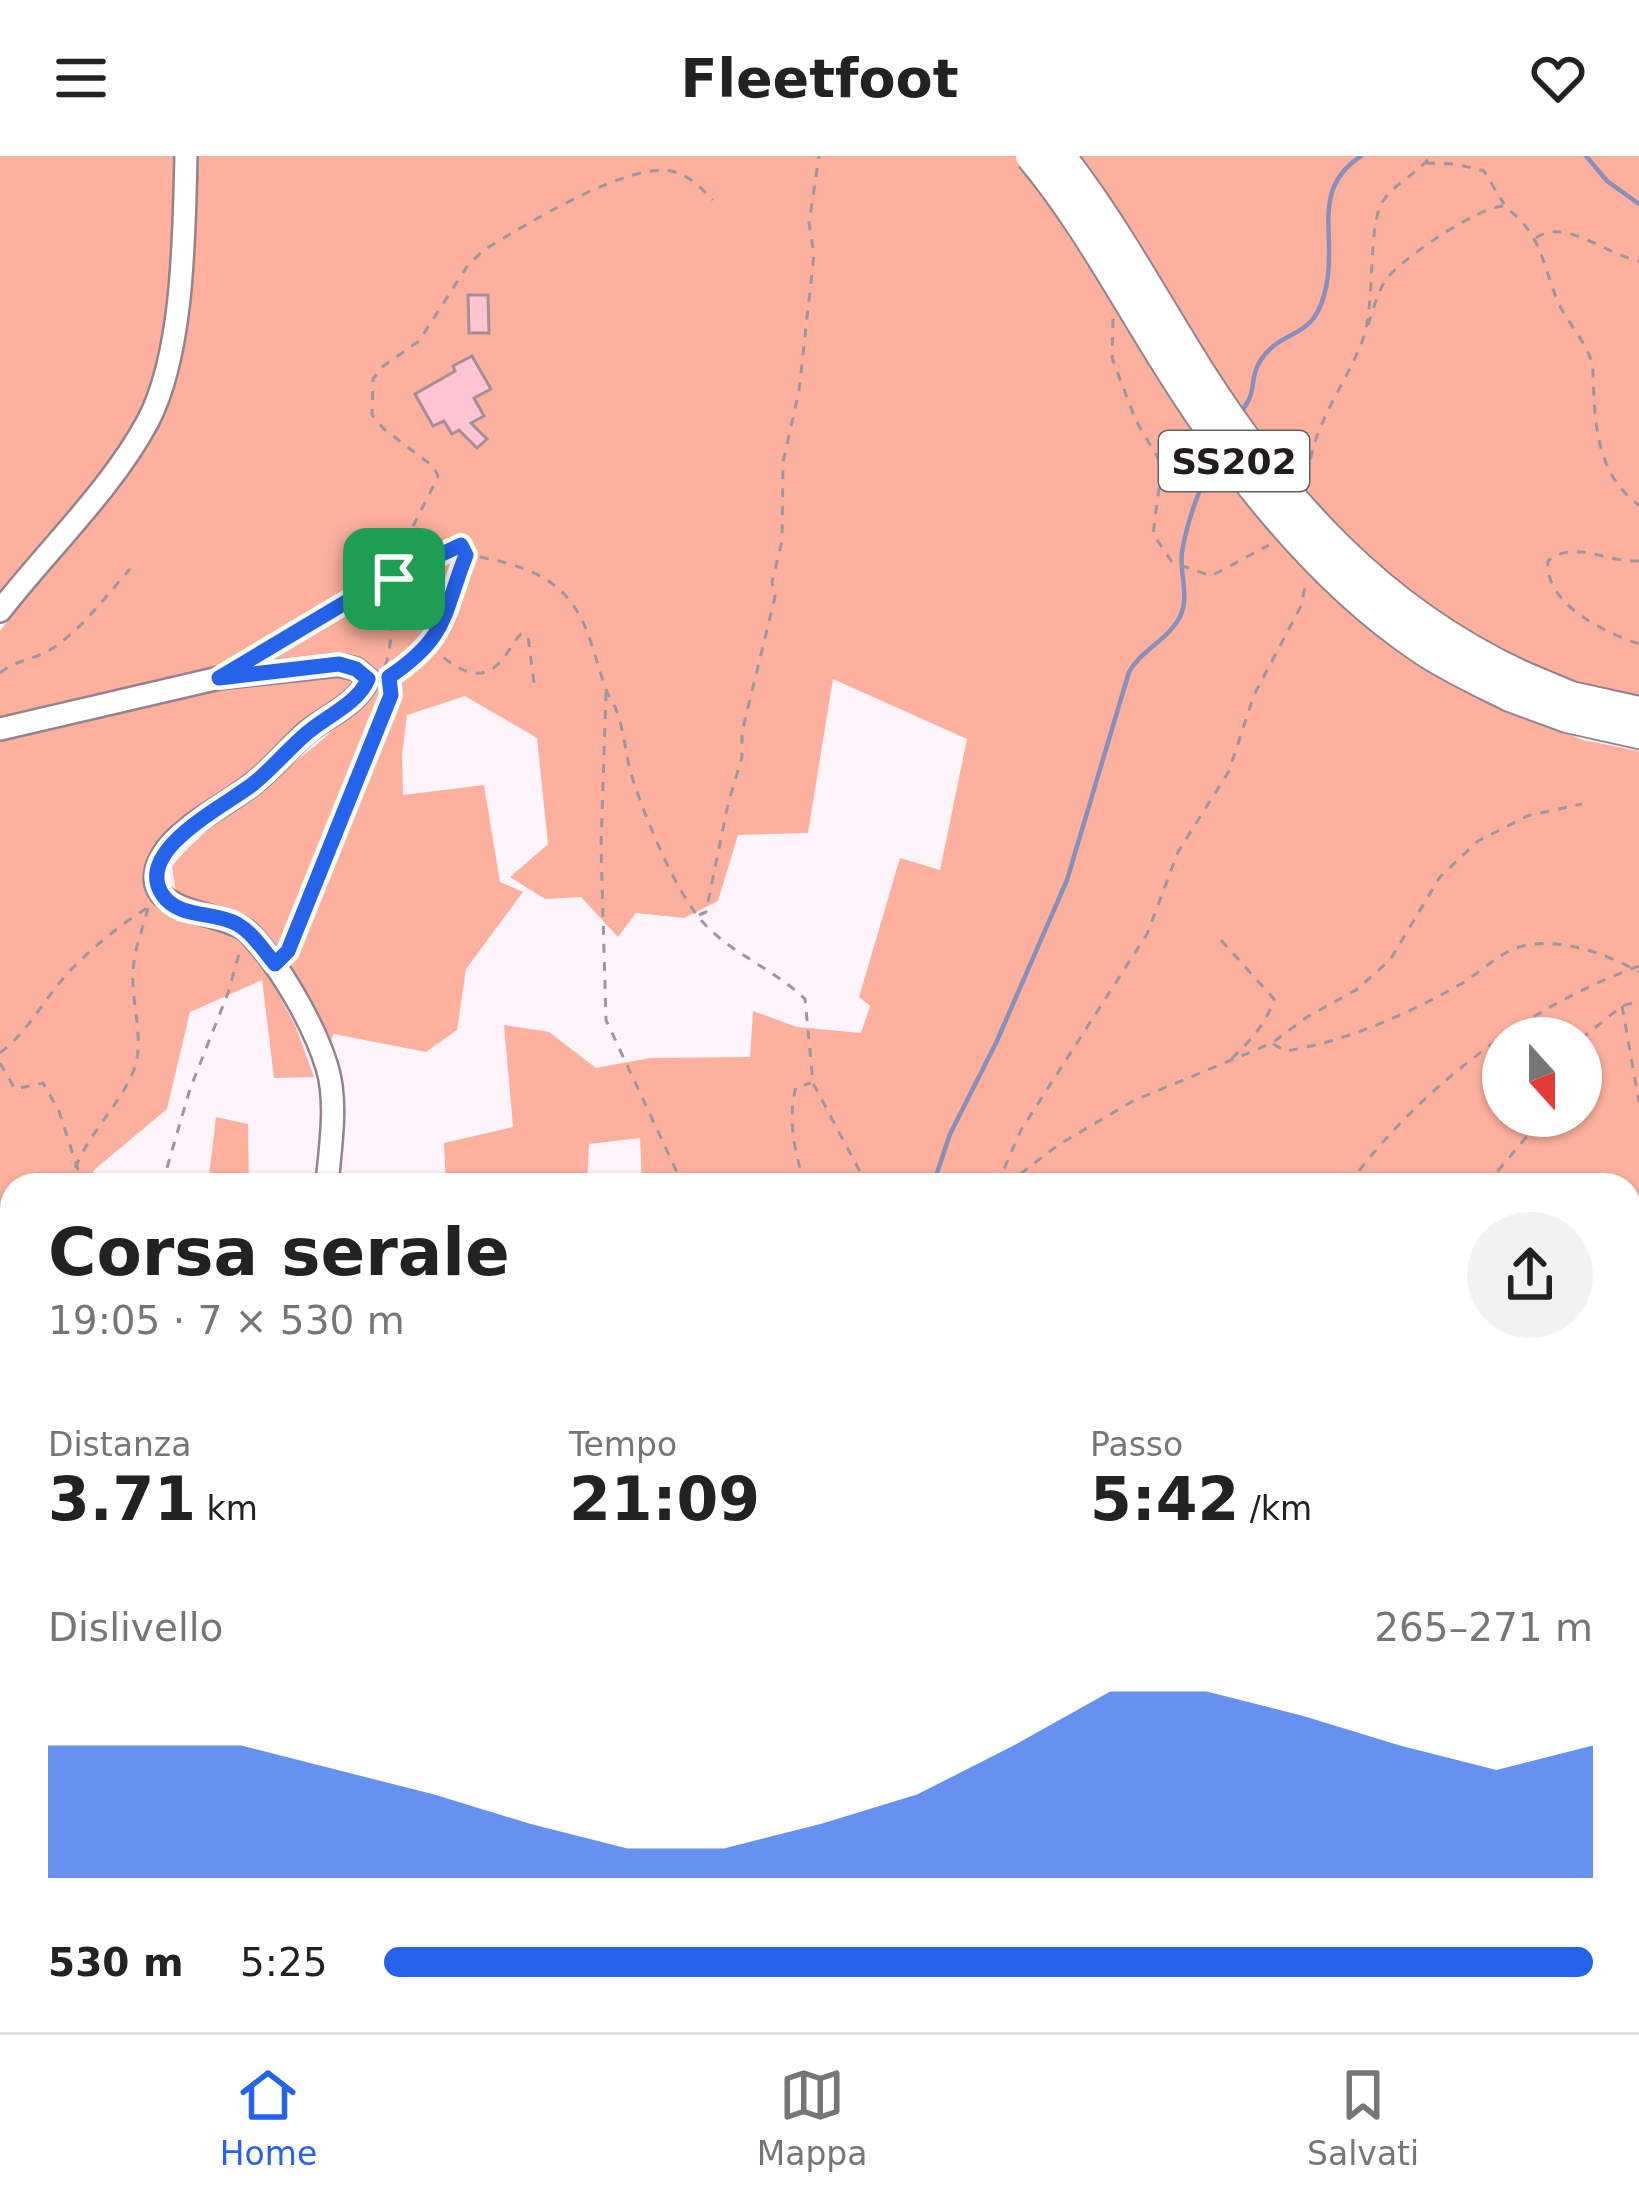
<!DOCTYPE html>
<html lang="it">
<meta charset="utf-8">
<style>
:root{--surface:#fff;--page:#f2f2f2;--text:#222;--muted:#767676;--line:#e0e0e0;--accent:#2563eb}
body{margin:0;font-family:"DejaVu Sans",sans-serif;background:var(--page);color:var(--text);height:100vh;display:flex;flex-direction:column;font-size:45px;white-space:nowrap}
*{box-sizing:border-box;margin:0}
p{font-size:39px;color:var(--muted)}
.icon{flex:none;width:66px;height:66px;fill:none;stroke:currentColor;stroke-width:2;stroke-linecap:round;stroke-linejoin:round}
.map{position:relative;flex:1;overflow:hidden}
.panel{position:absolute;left:0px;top:1017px;width:1641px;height:861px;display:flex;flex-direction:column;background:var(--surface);border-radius:36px 36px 0 0;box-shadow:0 3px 9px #0004}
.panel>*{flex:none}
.needle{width:78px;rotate:159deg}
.fabs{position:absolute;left:1482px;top:861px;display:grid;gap:24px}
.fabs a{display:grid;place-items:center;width:120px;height:120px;border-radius:50%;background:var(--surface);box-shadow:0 3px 9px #0004;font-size:60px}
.pin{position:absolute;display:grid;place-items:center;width:102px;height:102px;color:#fff;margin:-51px;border-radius:24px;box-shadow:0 6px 18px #0006}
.round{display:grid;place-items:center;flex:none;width:126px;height:126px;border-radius:63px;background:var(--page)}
.overview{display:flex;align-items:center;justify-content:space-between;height:204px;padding:0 48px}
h1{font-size:66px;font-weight:800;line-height:90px}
.metrics{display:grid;grid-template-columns:repeat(3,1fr);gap:18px;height:204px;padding:12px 48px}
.metrics div{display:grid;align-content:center}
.metrics b{font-size:60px;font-weight:800}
.metrics small{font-size:33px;font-weight:400}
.metrics p{font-size:33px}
.chart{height:336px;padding:24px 48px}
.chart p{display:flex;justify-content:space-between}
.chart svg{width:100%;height:216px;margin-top:12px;fill:var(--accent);opacity:.7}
ul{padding:0 48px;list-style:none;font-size:39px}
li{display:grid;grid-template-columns:192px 144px 1fr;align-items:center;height:90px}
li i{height:30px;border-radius:15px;background:var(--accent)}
header{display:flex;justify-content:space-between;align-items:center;height:156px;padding:0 48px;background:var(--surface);font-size:54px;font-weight:800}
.menu{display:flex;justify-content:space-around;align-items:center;height:168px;border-top:3px solid var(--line);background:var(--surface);font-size:33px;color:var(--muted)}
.menu a{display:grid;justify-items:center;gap:6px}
.menu .selected{color:var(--accent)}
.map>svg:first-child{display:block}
</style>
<header><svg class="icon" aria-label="menu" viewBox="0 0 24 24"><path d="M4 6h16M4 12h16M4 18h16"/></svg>Fleetfoot<svg class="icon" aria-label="heart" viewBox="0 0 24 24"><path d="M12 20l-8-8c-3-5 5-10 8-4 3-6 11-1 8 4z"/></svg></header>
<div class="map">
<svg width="1639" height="1876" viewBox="0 0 1639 1876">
<rect width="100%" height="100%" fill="#fff4fc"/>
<g fill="#feb09f" fill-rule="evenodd">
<path d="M 0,0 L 174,0 C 174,70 177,171 153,237 C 129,300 45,387 0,442 Z"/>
<path d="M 194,0 L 1639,0 L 1639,540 L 1585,528 L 1528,508 L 1504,551 L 1583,584 L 1639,595 L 1639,1876 L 786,1876 L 769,1866 L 1629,1866 L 1629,1029 L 642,1029 L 640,982 L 589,988 L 587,1029 L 446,1029 L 444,987 L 513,971 L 504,869 L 549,876 L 596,912 L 650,902 L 750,901 L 753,855 L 797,871 L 861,877 L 870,850 L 859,841 L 900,702 L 940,714 L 967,583 L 833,523 L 808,677 L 738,679 L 718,745 L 684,762 L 636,757 L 618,781 L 581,741 L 545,743 L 510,721 L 548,688 L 537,582 L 465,540 L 407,559 L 402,599 L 403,639 L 484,629 L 500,726 L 523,736 L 466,813 L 457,874 L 426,896 L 334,878 L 326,894 L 269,792 L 247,760 L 176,737 L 172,710 C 231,641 321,602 375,528 L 342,500 L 287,504 L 174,524 L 50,555 L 0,562 L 0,475 L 122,321 L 167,245 L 182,199 ZM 1503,882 L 1581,882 L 1581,960 L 1503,960 Z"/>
<polygon points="343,518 351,524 350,534 257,615 157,692 144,718 147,734 161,754 177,765 223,774 249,793 270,822 295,869 314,921 274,922 262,824 190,856 167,953 94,1014 89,1029 12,1029 12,1866 732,1866 748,1876 0,1876 0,582 211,531"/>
<polygon points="216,961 248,968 249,1029 208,1029"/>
</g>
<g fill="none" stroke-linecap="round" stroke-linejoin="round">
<g stroke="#8790bc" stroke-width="4.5">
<polyline points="1586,0 1607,25 1639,48"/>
<path d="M 1240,257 C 1259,234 1248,227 1259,207 C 1282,168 1316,190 1327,126 C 1336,76 1311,33 1361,0"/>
<path d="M 933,1029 L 950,978 L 996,887 L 1067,724 L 1129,516 C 1142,493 1168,484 1180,461 C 1190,439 1179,417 1182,396 C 1188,360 1201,330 1216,298"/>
<polyline points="632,1876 641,1866"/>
</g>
</g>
<g fill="#fdc5d2" stroke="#a48f94" stroke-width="3">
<polygon points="468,139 488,139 489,177 469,177"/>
<polygon points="472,200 491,233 474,242 484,260 471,267 487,283 477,292 459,274 452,278 444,265 433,270 415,238 455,215 453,210"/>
</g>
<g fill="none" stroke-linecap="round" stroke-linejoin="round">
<defs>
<g id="minor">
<path d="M 0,455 C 48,393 111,334 148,265 C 184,196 184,77 186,0"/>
<path d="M 0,573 L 219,522 L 339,509 L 356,513 L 368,523 C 358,548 327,560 307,576 C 289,592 273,612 254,627 C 227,649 178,671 162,700 C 129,760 225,753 249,777 C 279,808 314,868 327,911 C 338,947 330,992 327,1029"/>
<polyline points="752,1866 768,1876"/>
</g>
<g id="highway">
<polyline points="1521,520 1571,541 1639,556"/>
<polyline points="1510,540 1567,561 1639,577"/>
</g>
</defs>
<use href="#minor" stroke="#92838f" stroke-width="26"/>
<use href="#highway" stroke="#92838f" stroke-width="34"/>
<g stroke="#9f969c" stroke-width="3" stroke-dasharray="9 9" stroke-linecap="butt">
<polyline points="1426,7 1456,8 1484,15 1504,48"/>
<path d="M 1536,82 C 1564,61 1607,99 1639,105"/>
<polyline points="1113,163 1112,202 1136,265 1162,309 1153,378 1172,406 1211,420 1269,389"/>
<path d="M 1368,169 C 1373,155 1377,138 1385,125 C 1400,103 1479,50 1504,50 C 1543,79 1541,105 1558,146 C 1567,166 1584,183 1591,204 C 1594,214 1593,230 1594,241 C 1596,283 1603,323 1639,349"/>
<path d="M 1308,321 C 1312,268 1345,231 1363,183 C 1376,147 1367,69 1383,45 C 1395,27 1418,17 1431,0"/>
<path d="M 1639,405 C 1607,407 1574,383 1548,405 C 1544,447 1603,476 1639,488"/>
<path d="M 430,490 C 448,506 475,530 497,509 C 507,500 512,487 521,478 L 528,480 L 535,535"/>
<path d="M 262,497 L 368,433 L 461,389 L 466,399 C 496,403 536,412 559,433 C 588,460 593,496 605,531 C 608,540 614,547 617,556 C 625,579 626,604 634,627 C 647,666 672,726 697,759 C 724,795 772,811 805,843 L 813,927 L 867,1029"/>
<path d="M 385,510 C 396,479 388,447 396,416 C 403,384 424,351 438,320 L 434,311 L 384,273 L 372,259 L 373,223 L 382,211 L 419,185 L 468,109 L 484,94 C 523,70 631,3 675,16 C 690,20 702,33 713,44"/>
<path d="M 0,517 C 17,503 35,504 53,492 C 83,472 106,440 130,413"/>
<path d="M 390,520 C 448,480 442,462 465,401"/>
<polyline points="606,536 601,690 606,864 683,1029"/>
<polyline points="699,759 706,756 728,648 742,601 742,576 775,441 772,426 782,385 783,306 799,235 814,98 809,67 819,0"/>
<path d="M 1221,784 L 1274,843 C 1266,869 1248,887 1229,905"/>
<polyline points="289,793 391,539 389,521"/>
<polyline points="1622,850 1639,946"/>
<polyline points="1581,883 1622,850 1639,845"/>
<path d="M 1273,888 L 1286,895 C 1344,886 1408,858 1459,829 C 1481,817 1498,796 1523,790 C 1559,781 1608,798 1639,816"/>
<path d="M 0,897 C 27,876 40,850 61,825 C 84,798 117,771 147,752"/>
<polyline points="0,907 15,933 43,927 59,955 80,1020 80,1029"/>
<path d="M 70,1029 C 80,984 115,958 133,916 C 147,884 128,841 134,806 C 136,788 144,769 148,752"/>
<polyline points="162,1029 190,933 228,837 239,798"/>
<path d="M 805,1029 C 795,997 787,964 796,931 L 811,927"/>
<polyline points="997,1029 1021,974 1147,778 1178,696 1229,615 1254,539 1301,450 1306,426"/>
<polyline points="1006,1029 1058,989 1133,945 1272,887 1307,861 1356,834 1390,804 1440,721 1478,685 1527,660 1582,648"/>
<path d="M 1348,1029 C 1420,932 1524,852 1639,810"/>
<polyline points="1486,1029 1544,960"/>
<polyline points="0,1084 12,1081"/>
<polyline points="0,1383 12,1353"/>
<polyline points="0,1480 12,1467"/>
<polyline points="0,1562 12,1550"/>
<polyline points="0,1573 12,1574"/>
<polyline points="0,1620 12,1604"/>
<polyline points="1629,1767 1639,1775"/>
<polyline points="1629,1825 1639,1827"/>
<polyline points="0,1857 12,1860"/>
<polyline points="29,1866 41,1876"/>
<polyline points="1117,1866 1120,1876"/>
</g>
<use href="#minor" stroke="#fff" stroke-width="21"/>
<use href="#highway" stroke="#fff" stroke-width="30"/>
<defs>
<g id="highway-bridge">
<path d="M 1031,0 C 1082,61 1120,132 1162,199 C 1229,308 1314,420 1421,492 C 1449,511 1480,525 1510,540"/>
<path d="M 1060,0 C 1113,68 1153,143 1199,216 C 1282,346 1379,454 1521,520"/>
</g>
</defs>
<use href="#highway-bridge" stroke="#92838f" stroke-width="34" stroke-linecap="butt"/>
<use href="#highway-bridge" stroke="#fff" stroke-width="30"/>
</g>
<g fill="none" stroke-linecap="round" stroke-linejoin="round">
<defs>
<path id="route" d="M 461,389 L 466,399 C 442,461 448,481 389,521 L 391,539 L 288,795 L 275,808 C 264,795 253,777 237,768 C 214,755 178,763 162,738 C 134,694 225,650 253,628 C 272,613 288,593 307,577 C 326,560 358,548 368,523 L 356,513 L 339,508 L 219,522 L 368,433 Z"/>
</defs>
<use href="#route" stroke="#fff" stroke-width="24"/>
<use href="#route" stroke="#2563eb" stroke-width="15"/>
</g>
<g text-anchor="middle" stroke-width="9" stroke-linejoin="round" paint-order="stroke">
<rect fill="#fff" stroke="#646064" stroke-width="3" x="1159" y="275" width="150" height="60" rx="9"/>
<g font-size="36" font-weight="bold" fill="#221c21">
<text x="1234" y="318">SS202</text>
</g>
</g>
</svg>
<div class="fabs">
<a><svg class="needle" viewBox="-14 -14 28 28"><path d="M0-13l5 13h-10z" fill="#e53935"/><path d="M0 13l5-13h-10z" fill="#767676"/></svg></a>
</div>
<div class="pin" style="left:394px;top:423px;background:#1e9e55"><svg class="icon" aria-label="arrive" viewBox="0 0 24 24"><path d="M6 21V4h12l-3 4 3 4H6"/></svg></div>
<section class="panel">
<div class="overview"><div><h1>Corsa serale</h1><p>19:05 · 7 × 530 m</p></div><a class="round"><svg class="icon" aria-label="share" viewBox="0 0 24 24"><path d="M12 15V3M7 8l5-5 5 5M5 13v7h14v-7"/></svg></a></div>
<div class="metrics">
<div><p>Distanza</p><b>3.71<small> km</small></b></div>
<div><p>Tempo</p><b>21:09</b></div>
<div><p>Passo</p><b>5:42<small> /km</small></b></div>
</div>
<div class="chart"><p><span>Dislivello</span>265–271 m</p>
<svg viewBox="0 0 160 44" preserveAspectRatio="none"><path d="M0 44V17L10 17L20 17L30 22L40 27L50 33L60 38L70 38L80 33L90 27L100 17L110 6L120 6L130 11L140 17L150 22L160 17V44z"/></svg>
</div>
<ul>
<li><b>530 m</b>5:25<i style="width:100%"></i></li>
</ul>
</section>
</div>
<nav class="menu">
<a class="selected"><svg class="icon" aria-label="home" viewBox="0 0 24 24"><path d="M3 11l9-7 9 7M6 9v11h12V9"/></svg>Home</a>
<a><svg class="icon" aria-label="map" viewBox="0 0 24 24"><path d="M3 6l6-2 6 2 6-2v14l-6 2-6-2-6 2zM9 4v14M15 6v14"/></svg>Mappa</a>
<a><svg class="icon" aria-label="saved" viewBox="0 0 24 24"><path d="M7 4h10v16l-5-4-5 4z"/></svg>Salvati</a>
</nav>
